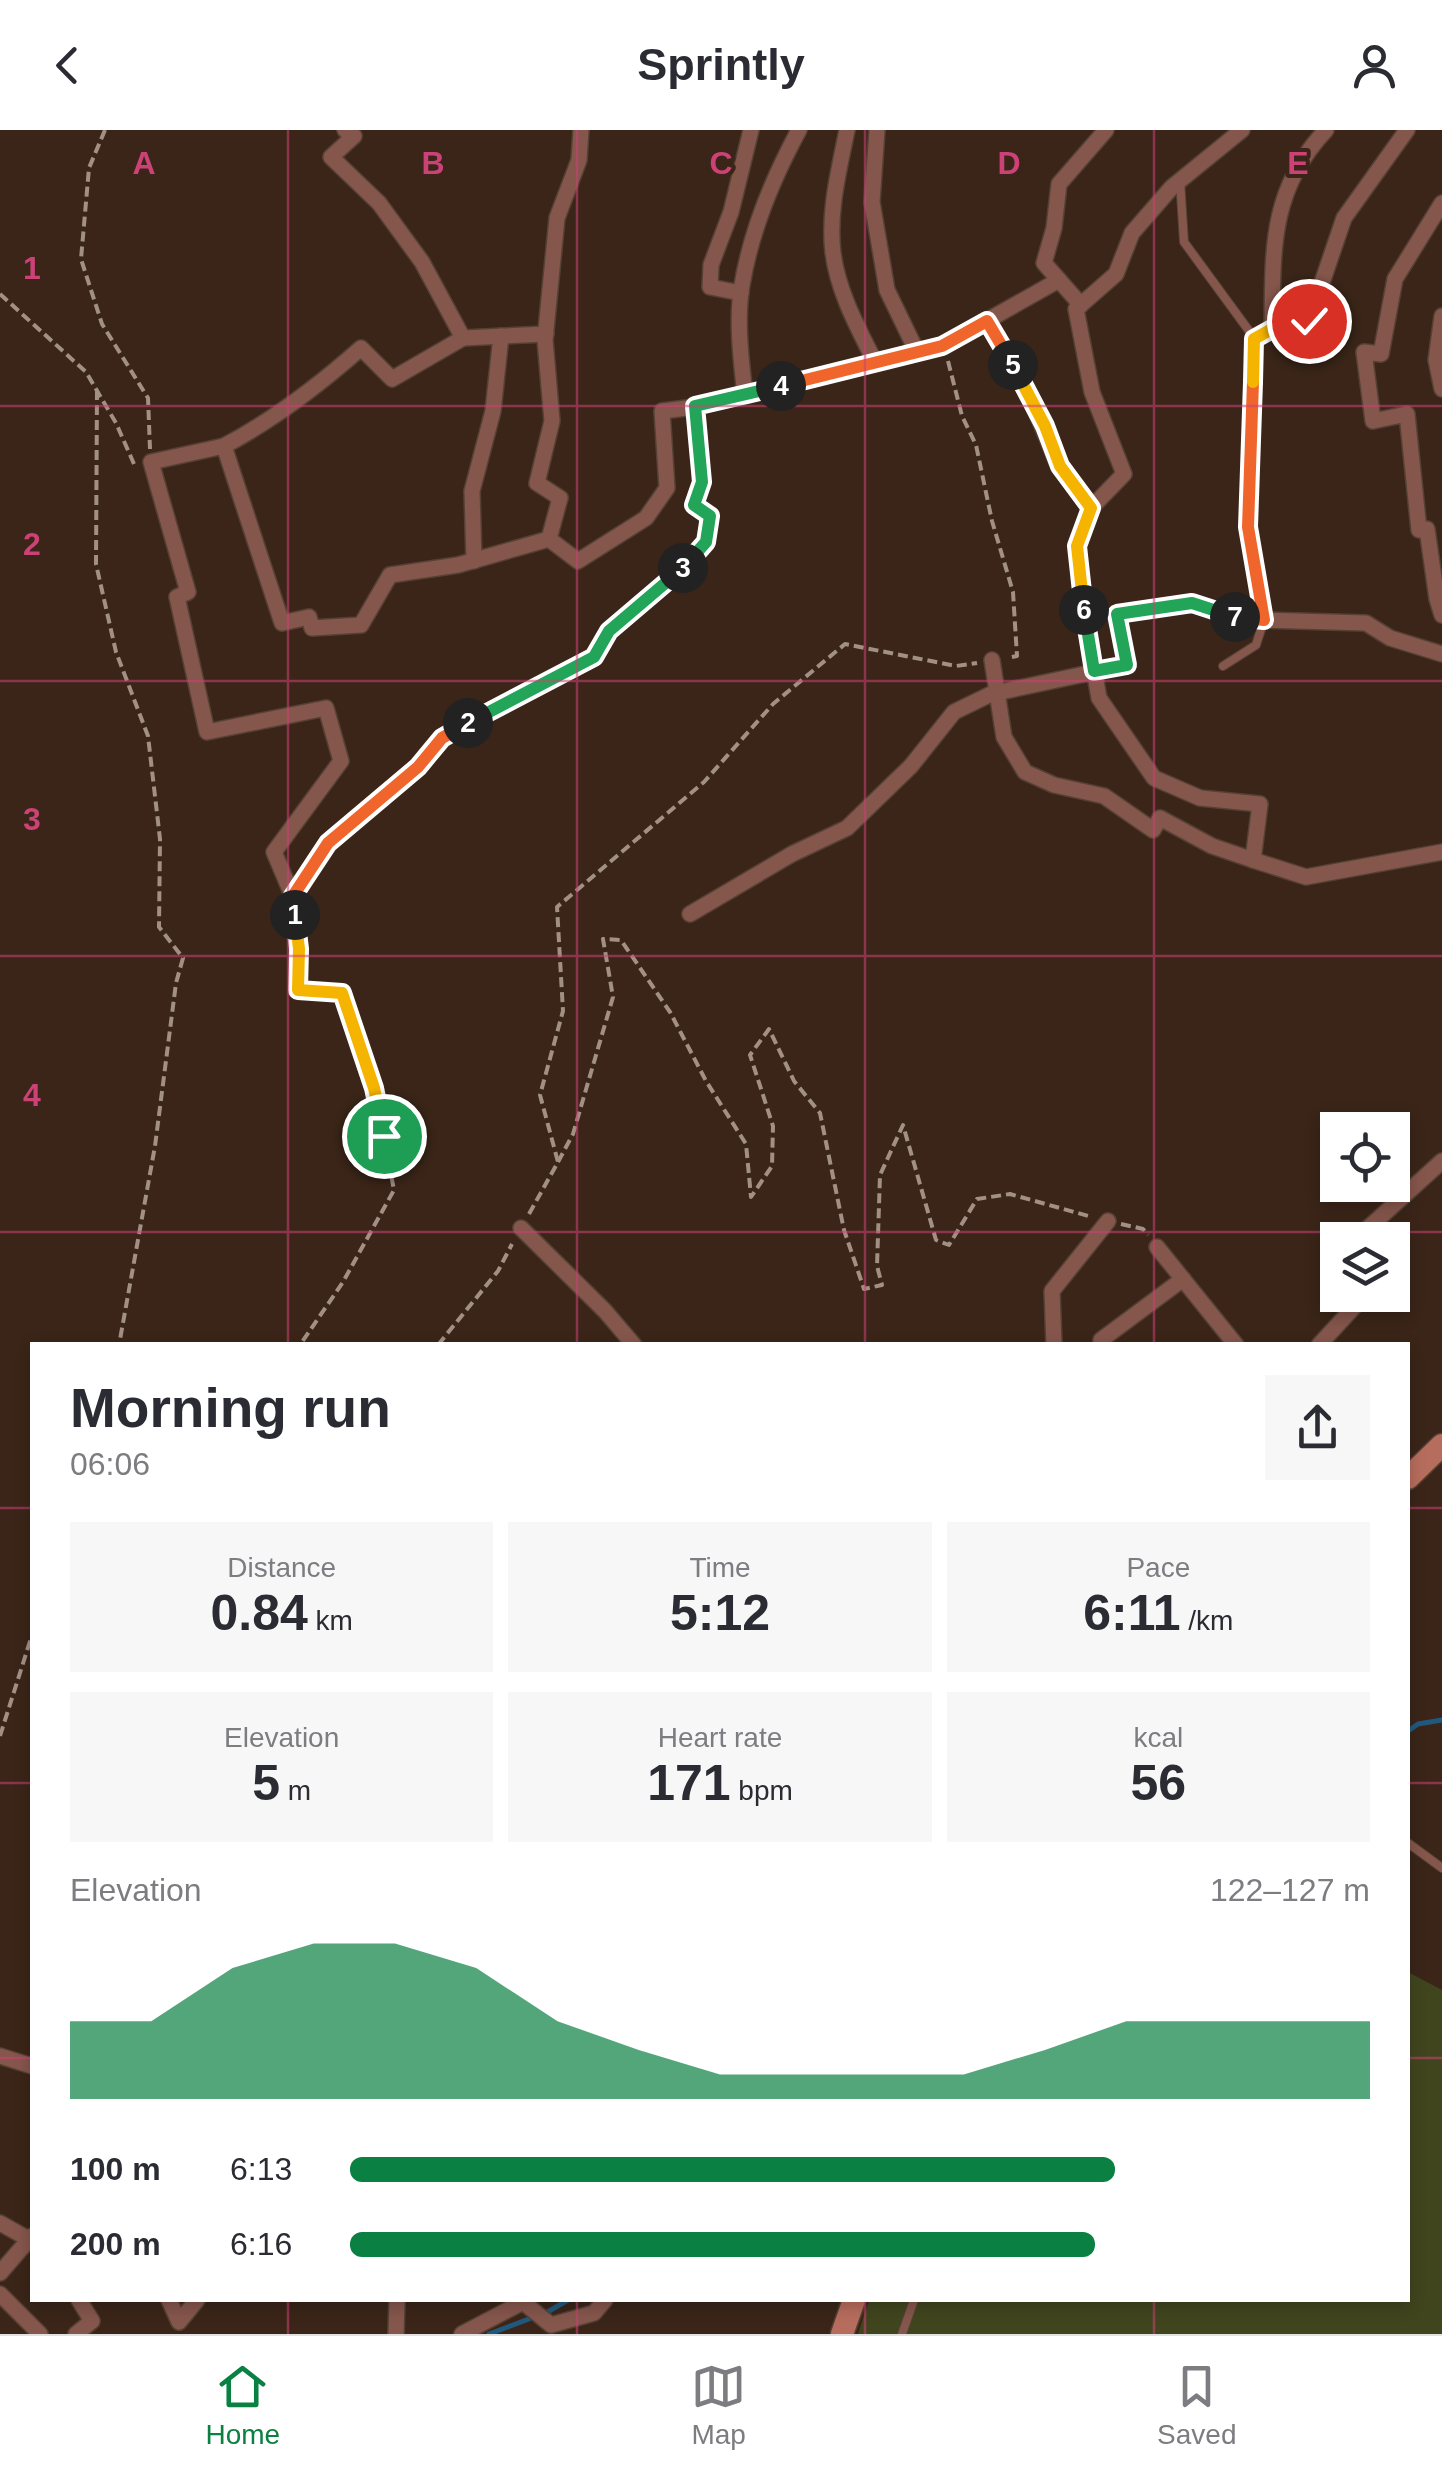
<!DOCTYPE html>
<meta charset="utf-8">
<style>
:root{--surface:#fff;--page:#f7f7f7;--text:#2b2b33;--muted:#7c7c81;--line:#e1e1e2;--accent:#0b8043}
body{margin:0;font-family:Helvetica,sans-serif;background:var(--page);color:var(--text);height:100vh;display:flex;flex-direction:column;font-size:38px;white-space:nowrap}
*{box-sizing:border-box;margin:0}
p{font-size:32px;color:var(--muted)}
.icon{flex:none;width:55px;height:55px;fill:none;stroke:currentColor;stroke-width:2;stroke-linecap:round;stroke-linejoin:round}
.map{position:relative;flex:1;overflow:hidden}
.panel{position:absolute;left:30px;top:1212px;width:1380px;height:960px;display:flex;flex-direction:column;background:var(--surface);border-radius:0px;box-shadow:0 5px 15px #0003}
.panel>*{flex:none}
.buttons{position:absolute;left:1320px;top:982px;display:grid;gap:20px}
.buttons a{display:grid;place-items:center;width:90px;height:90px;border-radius:0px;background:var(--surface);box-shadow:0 5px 15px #0003;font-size:50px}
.pin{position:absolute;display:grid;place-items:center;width:85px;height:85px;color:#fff;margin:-42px;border:5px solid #fff;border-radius:50%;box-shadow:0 2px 10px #0007}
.km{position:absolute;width:50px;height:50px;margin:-25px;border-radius:50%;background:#222;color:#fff;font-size:28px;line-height:50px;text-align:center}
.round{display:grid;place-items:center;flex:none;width:105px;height:105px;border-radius:0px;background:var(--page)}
.head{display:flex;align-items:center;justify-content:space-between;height:170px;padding:0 40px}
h1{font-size:55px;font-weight:800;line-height:75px}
.metrics{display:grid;grid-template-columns:repeat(3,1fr);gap:15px;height:170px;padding:10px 40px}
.metrics div{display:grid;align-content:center;border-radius:0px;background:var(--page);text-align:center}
.metrics b{font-size:50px;font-weight:800}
.metrics small{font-size:28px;font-weight:400}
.metrics p{font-size:28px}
.chart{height:280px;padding:20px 40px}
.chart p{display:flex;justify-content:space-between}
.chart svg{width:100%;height:180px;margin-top:10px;fill:var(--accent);opacity:.7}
ul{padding:0 40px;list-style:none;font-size:32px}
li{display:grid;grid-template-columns:160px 120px 1fr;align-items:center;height:75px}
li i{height:25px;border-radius:12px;background:var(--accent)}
header{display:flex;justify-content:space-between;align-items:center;height:130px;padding:0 40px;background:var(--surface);font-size:45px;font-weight:800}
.tab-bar{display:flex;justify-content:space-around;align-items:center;height:140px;border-top:2px solid var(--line);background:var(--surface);font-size:28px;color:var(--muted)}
.tab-bar a{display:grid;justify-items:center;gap:5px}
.tab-bar .current{color:var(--accent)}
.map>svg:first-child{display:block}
</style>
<header><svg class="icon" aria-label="back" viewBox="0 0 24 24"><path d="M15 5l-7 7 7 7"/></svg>Sprintly<svg class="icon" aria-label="person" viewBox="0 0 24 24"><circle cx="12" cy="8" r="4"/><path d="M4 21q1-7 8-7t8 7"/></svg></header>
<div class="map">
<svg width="1442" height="2204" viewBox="0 0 1442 2204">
<rect width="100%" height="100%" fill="#3a2518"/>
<polygon fill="#41451e" points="1408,1842 1442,1860 1442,2204 858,2204 869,2170 1408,2170"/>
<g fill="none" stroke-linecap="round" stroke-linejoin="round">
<g stroke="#21597e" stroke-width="5">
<polyline points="1408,1601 1418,1594 1442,1590"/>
<polyline points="544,2184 568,2170"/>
<polyline points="489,2204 534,2187"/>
</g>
<defs>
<g id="service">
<polyline points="1180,50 1184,112 1255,209 1248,397 1264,490 1256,515 1223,536"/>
<polyline points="1408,1713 1442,1738"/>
<polyline points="902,2204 914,2170"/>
</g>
<g id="minor">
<polyline points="345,0 354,6 331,27 379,73 422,132 463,208 546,204"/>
<polyline points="581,0 579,30 557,88 545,210 552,291 537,353 560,368 549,409 578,431 646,388 667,358 662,281 695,277"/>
<path d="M 847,0 C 839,40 828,82 833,123 C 838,162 858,198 875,232"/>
<polyline points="877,0 872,72 887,160 917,222"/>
<polyline points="1242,0 1172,57 1132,103 1116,144 1076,179 1092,262 1124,344 1091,378 1077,415 1085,489 1099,568 1154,648 1200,668 1260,674 1253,730 1306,747 1442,722"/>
<polyline points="1442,73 1395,149 1381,224 1364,222 1373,291 1407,284 1419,400 1427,399 1437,469 1442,485"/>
<polyline points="741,163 710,157 711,135 731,82 751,0"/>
<polyline points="1081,175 1044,133 1054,98 1059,54 1106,0"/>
<polyline points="1442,186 1436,230 1442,259"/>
<polyline points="987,191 1023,250 1059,337 1091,378"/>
<polyline points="1272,199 1309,191 1344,88 1407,0"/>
<path d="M 1255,209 L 1272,199 C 1273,122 1269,60 1326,0"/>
<polyline points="942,216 1059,150"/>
<path d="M 745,265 C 741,230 736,189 742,155 C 751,101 773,48 799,0"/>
<path d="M 224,316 C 275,289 318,256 361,218 L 392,249 L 463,208"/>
<polyline points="474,431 472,361 493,281 501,206"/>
<polyline points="992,530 1004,607 1025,642 1054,655 1104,666 1153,700 1160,688 1212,716 1253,730"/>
<polyline points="293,767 274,722 341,631 326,578 207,602 177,467 188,462 151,332 224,316 282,493 309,487 312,498 361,495 390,445 458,435 549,409"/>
<polyline points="690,784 792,724 847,698 911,636 954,582 991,564 1127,535 1117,484 1192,473 1230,486 1264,490 1366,493 1390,508 1442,524"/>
<polyline points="521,1098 605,1181 634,1215"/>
<polyline points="1355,1110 1442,1031"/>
<polyline points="1157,1117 1236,1215"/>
<polyline points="1054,1215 1052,1161 1108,1091"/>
<polyline points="1104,1215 1101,1210 1183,1149"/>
<polyline points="1319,1215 1365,1165"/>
<polyline points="0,1926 32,1936"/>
<polyline points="0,2093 32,2111"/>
<polyline points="0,2143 32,2106"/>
<polyline points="0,2164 40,2204"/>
<polyline points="169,2170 179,2192 197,2170"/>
<polyline points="76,2204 92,2191 79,2170"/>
<polyline points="396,2204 397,2170"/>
<polyline points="462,2204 523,2172 551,2195 594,2183 605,2170"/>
</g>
<g id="secondary">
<polyline points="1408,1348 1442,1315"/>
<polyline points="842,2204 854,2170"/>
</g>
</defs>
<use href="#service" stroke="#554134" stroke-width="10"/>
<use href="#minor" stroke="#554134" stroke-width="18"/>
<use href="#secondary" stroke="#554134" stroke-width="25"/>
<g stroke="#a29085" stroke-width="4" stroke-dasharray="10 5" stroke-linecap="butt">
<polyline points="105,0 89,38 81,129 102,194 148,268 150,319"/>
<polyline points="0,164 86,242 116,293 134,334"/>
<polyline points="948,231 962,286 976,315 992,391 1013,462 1017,526 1007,528"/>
<polyline points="97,260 96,434 116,522 148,606 160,709 159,797 183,828 176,853 155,1016 119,1215"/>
<polyline points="758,262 861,236"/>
<polyline points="710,273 730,268"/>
<polyline points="304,750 328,713 418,637 442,608 593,527 609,501 674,448 707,412 710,386 694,375 702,352 696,291"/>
<polyline points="295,781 299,819 298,861 342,863 374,958 394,1060 343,1152 300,1215"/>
<polyline points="558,1032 573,1004 613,867 603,809 621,810 670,882 706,951 746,1014 751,1067 772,1036 773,996 750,925 769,899 794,951 820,983 844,1100 864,1159 882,1155 877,1136 880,1045 903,995 936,1110 949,1115 977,1069 1010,1064 1092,1087"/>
<polyline points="529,1084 558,1032 540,965 563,881 557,777 704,652 773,574 845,514 956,536 977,533"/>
<polyline points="1121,1094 1143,1099 1148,1105"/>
<polyline points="438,1215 498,1141 512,1114"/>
<polyline points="0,1606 32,1505"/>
</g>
<use href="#service" stroke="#85564c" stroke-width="8"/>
<use href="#minor" stroke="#85564c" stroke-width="15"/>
<use href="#secondary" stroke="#b76d5d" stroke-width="22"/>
</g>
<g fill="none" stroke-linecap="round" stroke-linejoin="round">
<defs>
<polyline id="split-1" points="295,785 299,819 298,860 342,863 374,958 384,1006"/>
<polyline id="split-2" points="295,785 293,766 328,713 418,637 442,608 468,593"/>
<polyline id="split-3" points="468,593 594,527 609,501 683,438"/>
<polyline id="split-4" points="683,438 706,412 710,386 694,375 702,352 695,276 781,256"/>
<polyline id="split-5" points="781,256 942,216 987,191 1013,235"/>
<polyline id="split-6" points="1013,235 1045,296 1060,336 1091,378 1077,416 1084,480"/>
<polyline id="split-7" points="1084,480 1094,541 1127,535 1117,484 1192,473 1235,487"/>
<polyline id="split-8" points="1235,487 1264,490 1248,397 1253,252"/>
<polyline id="split-9" points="1253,252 1254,209 1272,199 1309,191"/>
</defs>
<use href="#split-1" stroke="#fff" stroke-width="20"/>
<use href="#split-2" stroke="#fff" stroke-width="20"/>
<use href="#split-3" stroke="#fff" stroke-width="20"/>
<use href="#split-4" stroke="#fff" stroke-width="20"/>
<use href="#split-5" stroke="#fff" stroke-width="20"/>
<use href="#split-6" stroke="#fff" stroke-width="20"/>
<use href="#split-7" stroke="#fff" stroke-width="20"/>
<use href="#split-8" stroke="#fff" stroke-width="20"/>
<use href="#split-9" stroke="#fff" stroke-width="20"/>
<use href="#split-1" stroke="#f5b400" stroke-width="12"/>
<use href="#split-2" stroke="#f0652b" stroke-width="12"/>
<use href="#split-3" stroke="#22a559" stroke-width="12"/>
<use href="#split-4" stroke="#22a559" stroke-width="12"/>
<use href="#split-5" stroke="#f0652b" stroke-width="12"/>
<use href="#split-6" stroke="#f5b400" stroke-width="12"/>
<use href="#split-7" stroke="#22a559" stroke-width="12"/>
<use href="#split-8" stroke="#f0652b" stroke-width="12"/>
<use href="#split-9" stroke="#f5b400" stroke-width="12"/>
</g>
<path fill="none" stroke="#cd4276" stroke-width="2.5" stroke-opacity="0.55" d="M 288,0 L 288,1215M 577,0 L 577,1215M 865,0 L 865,1215M 1154,0 L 1154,1215M 0,276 L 1442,276M 0,551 L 1442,551M 0,826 L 1442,826M 0,1102 L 1442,1102M 0,1378 L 32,1378M 1408,1378 L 1442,1378M 0,1653 L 32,1653M 1408,1653 L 1442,1653M 0,1928 L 32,1928M 1408,1928 L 1442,1928M 288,2170 L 288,2204M 577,2170 L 577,2204M 865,2170 L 865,2204M 1154,2170 L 1154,2204"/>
<g font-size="32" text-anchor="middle" font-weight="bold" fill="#cd4276" stroke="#3a2518" stroke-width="8" stroke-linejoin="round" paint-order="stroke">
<text x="144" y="44">A</text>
<text x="433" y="44">B</text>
<text x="721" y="44">C</text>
<text x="1009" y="44">D</text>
<text x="1298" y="44">E</text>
<text x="32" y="149">1</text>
<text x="32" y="425">2</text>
<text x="32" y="700">3</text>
<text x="32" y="976">4</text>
</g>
</svg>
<div class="buttons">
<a><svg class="icon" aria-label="locate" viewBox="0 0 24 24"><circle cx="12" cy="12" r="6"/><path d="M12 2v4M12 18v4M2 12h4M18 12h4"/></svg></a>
<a><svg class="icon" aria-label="layers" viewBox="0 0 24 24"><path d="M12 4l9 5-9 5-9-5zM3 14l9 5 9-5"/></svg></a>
</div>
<div class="pin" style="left:384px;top:1006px;background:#1e9e55"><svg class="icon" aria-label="arrive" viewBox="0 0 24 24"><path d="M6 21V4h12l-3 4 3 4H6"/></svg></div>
<div class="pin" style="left:1309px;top:191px;background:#d93025"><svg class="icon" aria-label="check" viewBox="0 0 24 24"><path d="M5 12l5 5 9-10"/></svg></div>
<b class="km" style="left:295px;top:785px">1</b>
<b class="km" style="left:468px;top:593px">2</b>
<b class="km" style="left:683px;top:438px">3</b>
<b class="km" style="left:781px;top:256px">4</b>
<b class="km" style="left:1013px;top:235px">5</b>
<b class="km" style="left:1084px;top:480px">6</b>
<b class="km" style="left:1235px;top:487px">7</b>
<section class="panel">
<div class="head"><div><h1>Morning run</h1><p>06:06</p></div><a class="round"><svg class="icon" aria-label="share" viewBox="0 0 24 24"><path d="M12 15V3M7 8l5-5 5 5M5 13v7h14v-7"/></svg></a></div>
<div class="metrics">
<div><p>Distance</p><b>0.84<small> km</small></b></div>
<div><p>Time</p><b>5:12</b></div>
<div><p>Pace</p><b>6:11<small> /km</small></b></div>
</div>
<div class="metrics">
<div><p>Elevation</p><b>5<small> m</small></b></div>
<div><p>Heart rate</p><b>171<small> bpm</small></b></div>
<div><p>kcal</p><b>56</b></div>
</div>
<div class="chart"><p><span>Elevation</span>122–127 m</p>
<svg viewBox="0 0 160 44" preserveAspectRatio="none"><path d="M0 44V25L10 25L20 12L30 6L40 6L50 12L60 25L70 32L80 38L90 38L100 38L110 38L120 32L130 25L140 25L150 25L160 25V44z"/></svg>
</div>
<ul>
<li><b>100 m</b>6:13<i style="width:75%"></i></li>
<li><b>200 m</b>6:16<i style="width:73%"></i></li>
</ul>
</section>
</div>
<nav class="tab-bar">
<a class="current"><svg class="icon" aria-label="home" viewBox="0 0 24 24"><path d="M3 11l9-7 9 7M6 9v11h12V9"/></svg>Home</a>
<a><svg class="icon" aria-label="map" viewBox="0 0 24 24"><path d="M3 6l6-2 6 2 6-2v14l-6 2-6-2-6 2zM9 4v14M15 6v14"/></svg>Map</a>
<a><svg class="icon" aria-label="saved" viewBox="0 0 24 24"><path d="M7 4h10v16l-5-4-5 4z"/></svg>Saved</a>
</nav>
